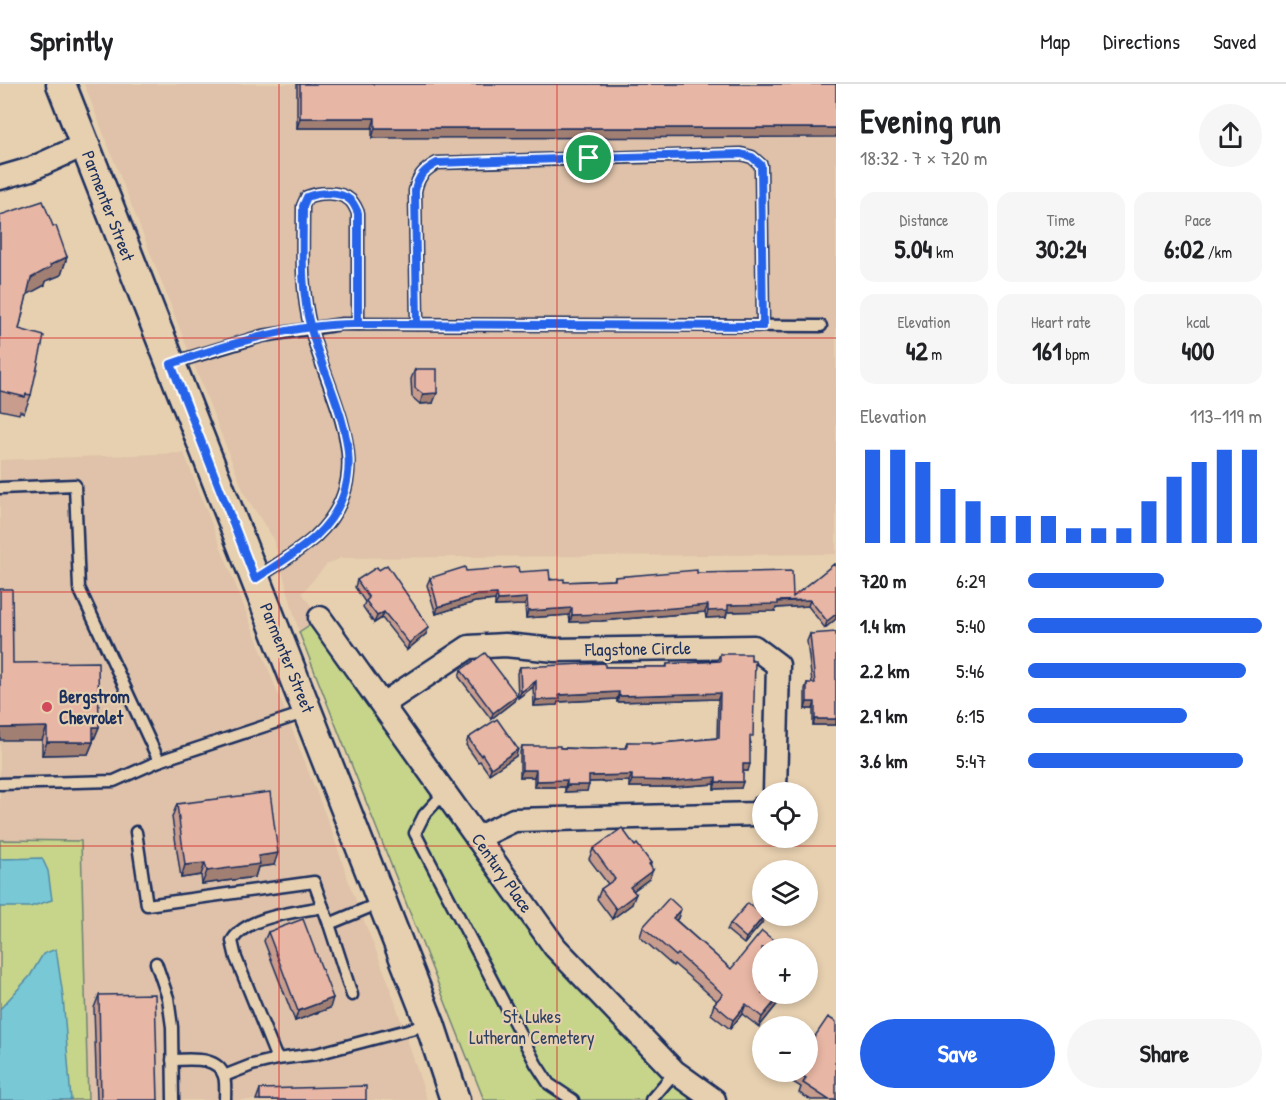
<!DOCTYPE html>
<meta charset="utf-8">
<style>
:root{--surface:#fff;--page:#f6f6f6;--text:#202124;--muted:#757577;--line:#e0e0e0;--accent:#2563eb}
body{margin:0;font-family:"Patrick Hand",sans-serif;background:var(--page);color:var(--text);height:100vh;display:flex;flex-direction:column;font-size:22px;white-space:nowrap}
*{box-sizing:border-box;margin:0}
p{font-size:20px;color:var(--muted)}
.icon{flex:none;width:33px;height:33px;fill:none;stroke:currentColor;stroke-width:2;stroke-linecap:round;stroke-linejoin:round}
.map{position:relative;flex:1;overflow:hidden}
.details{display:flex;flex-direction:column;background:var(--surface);width:450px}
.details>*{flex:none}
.controls{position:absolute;left:752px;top:698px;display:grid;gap:12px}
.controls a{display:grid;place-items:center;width:66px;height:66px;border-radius:50%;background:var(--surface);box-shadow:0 3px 9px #0003;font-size:30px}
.pin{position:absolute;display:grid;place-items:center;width:51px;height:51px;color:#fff;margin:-26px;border:3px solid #fff;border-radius:50%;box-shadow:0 2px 6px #0007}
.round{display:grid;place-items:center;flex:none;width:63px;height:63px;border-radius:32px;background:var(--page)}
.head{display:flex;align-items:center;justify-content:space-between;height:102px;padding:0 24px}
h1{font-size:33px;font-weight:800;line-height:45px}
.stats{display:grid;grid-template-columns:repeat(3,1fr);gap:9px;height:102px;padding:6px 24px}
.stats div{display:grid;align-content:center;border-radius:15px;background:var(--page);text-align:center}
.stats b{font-size:26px;font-weight:800}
.stats small{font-size:16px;font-weight:400}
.stats p{font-size:16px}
.chart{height:168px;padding:12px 24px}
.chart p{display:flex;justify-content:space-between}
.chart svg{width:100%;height:108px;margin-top:6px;stroke:var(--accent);stroke-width:6}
.button{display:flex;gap:12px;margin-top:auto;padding:12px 24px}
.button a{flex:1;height:69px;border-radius:36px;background:var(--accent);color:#fff;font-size:24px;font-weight:800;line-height:69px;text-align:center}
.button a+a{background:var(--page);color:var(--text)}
ul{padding:0 24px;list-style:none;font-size:20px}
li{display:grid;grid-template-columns:96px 72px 1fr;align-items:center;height:45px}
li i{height:15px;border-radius:8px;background:var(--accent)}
header{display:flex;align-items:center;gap:36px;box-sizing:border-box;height:84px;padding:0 30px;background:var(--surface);border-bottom:2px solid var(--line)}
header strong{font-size:28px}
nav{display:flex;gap:33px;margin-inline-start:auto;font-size:21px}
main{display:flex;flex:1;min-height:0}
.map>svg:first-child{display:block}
</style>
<header>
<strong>Sprintly</strong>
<nav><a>Map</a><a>Directions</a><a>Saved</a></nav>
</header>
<main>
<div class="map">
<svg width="836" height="1016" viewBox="0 0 836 1016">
<rect width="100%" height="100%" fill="#e7d0b0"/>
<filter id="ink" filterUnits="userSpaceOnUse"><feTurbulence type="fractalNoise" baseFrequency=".0167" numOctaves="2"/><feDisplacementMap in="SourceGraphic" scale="12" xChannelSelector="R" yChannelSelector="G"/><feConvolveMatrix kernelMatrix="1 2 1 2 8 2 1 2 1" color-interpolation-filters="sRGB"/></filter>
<g filter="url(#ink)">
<g fill="#dfc2a9">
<polygon points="84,0 836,0 836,470 341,474 326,481 302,509 320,534 299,548 273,454 245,411"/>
<polygon points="184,369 331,745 351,804 388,897 427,1016 88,1016 81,757 0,756 0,376"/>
</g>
<g fill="#c6d589" stroke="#708274" stroke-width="1.5">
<polygon points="320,534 555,863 714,1016 484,1016 299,548"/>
<polygon points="0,756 81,757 88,1016 0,1016"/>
</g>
<g fill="#79c8d6" stroke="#538ba6" stroke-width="1.5">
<polygon points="42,774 48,787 52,816 30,823 0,823 0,775"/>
<polygon points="56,865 63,912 71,1016 0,1016 0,925 30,892 43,870"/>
</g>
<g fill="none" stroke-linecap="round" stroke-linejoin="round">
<defs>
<g id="service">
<path d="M 417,240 L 415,107 C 418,92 424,86 437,79 L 741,70 L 752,73 L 761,81 L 763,242"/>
<polyline points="172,279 262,252 342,240 821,242"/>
<polyline points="0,404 75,401 79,504 159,677 114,697 0,700"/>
<path d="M 255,495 C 275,482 297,469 315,453 C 383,389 329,317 311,245 C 300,205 303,163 303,122 L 307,113 C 319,108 340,107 350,116 C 354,119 356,125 358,129 L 358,240"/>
<polyline points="159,677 307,628"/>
<polyline points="445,708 424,731 415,749 536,980 549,1000 573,1016"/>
<polyline points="136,748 147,821 314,798 329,840 352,911"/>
<polyline points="329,840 382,818"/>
<polyline points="156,879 168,914 172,943 173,1016"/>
<path d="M 277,975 L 236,874 L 232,857 C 246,832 297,828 323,823"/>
<path d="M 172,976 C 189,976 217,971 224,992 C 226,999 225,1009 225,1016"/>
<polyline points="224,992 252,981 277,975 316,970 430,940"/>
<polyline points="651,1016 675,988"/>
</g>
<g id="minor">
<polyline points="0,94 31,85 84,61"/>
<polyline points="320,534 555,863 675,988 714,1016"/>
<polyline points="383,620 469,563 505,561 555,566 754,563 778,581 775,708"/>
<polyline points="477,754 514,736 757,730 762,724"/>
</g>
<polyline id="tertiary" points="61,0 430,940 455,1016"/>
</defs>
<use href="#service" stroke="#1b2f5e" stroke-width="15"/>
<use href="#minor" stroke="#1b2f5e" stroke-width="27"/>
<use href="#tertiary" stroke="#1b2f5e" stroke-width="33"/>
<use href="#service" stroke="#e7d0b0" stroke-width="10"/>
<use href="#minor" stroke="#e7d0b0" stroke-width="22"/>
<use href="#tertiary" stroke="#e7d0b0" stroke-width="28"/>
</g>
<g fill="#c89d8d" stroke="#1b2f5e" stroke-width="1.5">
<polygon points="297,0 836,0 372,54 372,44 297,44"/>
<polygon points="0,131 53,142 67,173 61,191 46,197 45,201 27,210 19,245 31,311 24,329 20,327 19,330 0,326"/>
<polygon points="415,285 433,319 420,320 412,313 411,295"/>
<polygon points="834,480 836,535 825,544 808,522 776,524 775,527 727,528 726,533 706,534 705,528 601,537 570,538 569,531 526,534 525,521 495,522 495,516 475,518 436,530 427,501 430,494 466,487 519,488 564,498 614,496 615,493 697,489 793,513"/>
<polygon points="357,496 426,550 407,566 382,534 374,539 363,523 365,518 355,503"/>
<polygon points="810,550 836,641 813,641 813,625 805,625 805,605 807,599 812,599 807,557"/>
<polygon points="720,570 751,659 750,659 748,687 743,687 741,704 714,705 714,700 674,703 629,703 629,697 589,698 587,707 565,708 565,703 534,703 534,693 520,693 520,668 522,662 589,665 625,664 627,658 651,660 717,654 718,615 617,618 617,615 558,618 557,621 534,622 533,603 518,614 517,589 520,583 666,583 667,580 717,577"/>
<polygon points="13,579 99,643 94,655 93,655 93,658 88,670 42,671 42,656"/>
<polygon points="461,586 514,617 491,635 459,593"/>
<polygon points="468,654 516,672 489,690 480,677 478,678 466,661"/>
<polygon points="177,720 274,781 258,783 255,793 202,800 201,791 181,794 172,733"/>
<polygon points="635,762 651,779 649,795 633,807 632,820 612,835 597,815 601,805 608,800 589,775 593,765"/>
<polygon points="764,832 762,839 744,860 727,846 730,840"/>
<polygon points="678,834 676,836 731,885 786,909 759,943 742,930 730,945 711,930 714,920 717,917 674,880 673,882 640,853 643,843"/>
<polygon points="268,848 330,924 295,937 264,857"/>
<polygon points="99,911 158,1016 97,1016 94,924"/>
<polygon points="787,987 807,987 836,1016 811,1016 799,1009 801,1003 785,993"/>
<polygon points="260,1005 366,1016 256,1016"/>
</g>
<g fill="#a27f73" stroke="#1b2f5e" stroke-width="1.5">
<polygon points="300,34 375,34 372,44 297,44"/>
<polygon points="375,44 836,44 836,53 372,54"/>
<polygon points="67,173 61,191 46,197 45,201 25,212 31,194 50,181"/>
<polygon points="437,309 433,319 420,320 423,310"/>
<polygon points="497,510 495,516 475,518 436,530 438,523 477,511"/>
<polygon points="527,514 525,521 495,522 498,516"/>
<polygon points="810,516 808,522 776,524 775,527 727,528 726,533 706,534 708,527 728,521"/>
<polygon points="708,521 705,528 601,537 570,538 572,531"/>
<polygon points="572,524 569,531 526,534 528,527"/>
<polygon points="384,528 382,534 374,539 377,532"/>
<polygon points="836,530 836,535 825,544 827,537"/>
<polygon points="429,543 426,550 407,566 409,559"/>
<polygon points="536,597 533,603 518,614 521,608"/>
<polygon points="619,608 617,615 558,618 557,621 534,622 536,616 559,611"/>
<polygon points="720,609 718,615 617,618 619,612"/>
<polygon points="517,611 514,617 491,635 493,629"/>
<polygon points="807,618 815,618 813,625 805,625"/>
<polygon points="815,635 836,635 836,641 813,641"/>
<polygon points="47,643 42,656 0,656 0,644"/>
<polygon points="93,643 99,643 94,655 88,655"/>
<polygon points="47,658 93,658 88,670 42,671"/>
<polygon points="518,665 516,672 489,690 491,684"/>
<polygon points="743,680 750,680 748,687 741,687"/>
<polygon points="522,686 536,686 534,693 520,693"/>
<polygon points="632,691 629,697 587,698 589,692"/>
<polygon points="716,693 714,700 674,703 629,703 632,696"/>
<polygon points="567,696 565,703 534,703 536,697"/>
<polygon points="716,698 743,698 741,704 714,705"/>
<polygon points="567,701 589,701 587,707 565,708"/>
<polygon points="278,769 274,781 258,783 255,793 202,800 207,787 258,772"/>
<polygon points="205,779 201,791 181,794 185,781"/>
<polygon points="653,786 649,795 626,812 630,803"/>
<polygon points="636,810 632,820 612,835 616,825"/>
<polygon points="681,825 678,834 670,843 673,834"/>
<polygon points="764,832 762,839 744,860 746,854"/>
<polygon points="782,909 786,909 759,943 762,933"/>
<polygon points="333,914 330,924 295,937 298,927"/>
<polygon points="746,920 742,930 730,945 733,936"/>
</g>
<g fill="#e8b6a4" stroke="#1b2f5e" stroke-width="1.5">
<polygon points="300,0 836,0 836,44 375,44 375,34 300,34"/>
<polygon points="43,117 53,142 56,142 67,173 50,181 51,183 31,194 19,245 44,252 31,311 26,310 25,313 0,307 0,131"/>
<polygon points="415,285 437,285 437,309 423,310 415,304"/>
<polygon points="834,480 836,483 836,530 827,537 810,516 778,517 778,520 728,521 728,526 708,527 708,521 603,530 572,531 572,524 528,527 527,514 498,516 497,510 477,511 438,523 430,494 465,483 466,487 518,483 519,488 549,486 550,496 564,495 564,498 615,496 615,493 697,486 697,489 792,487 793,513"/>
<polygon points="387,481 429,543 409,559 384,528 377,532 366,517 369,514 357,496 377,483 379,486"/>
<polygon points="0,505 12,505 13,579 98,578 99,643 93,643 93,658 47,658 47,643 0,644"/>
<polygon points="836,548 836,635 815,635 815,618 807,618 807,599 815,599 810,550"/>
<polygon points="485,569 517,611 493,629 461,586"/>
<polygon points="720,570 751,570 751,577 755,577 753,652 750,652 750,680 743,680 743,698 716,698 716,693 676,697 632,696 632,691 589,692 589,701 567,701 567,696 536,697 536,686 522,686 522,662 560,662 560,664 589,665 627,664 627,658 651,658 651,660 719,654 720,609 619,612 619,608 559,611 560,615 536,616 536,597 521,608 520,583 605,579 605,583 667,583 667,580 720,577"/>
<polygon points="497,635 518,665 491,684 482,670 481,672 468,654"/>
<polygon points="270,708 278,769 258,772 260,780 207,787 205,779 185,781 177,720"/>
<polygon points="622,744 635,762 637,760 651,779 649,780 653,786 630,803 636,810 616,825 601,805 615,795 593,765"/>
<polygon points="669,814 681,825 673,834 731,885 762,847 783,864 762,864 762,909 782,909 762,933 746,920 733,936 714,920 723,910 678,870 676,872 643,843"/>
<polygon points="748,819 764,832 746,854 730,840"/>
<polygon points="303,835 333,914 298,927 268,848"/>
<polygon points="155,910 158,1016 101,1016 99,911"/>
<polygon points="828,933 836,938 836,977 835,979 836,980 836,1016 829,1016 803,999 806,994 795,987 807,987 807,964"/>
<polygon points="366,1002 366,1016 260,1016 260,1005"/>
</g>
</g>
<g fill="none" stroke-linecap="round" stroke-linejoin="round" filter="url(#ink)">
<defs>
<path id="route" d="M 589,74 L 437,79 C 424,86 418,92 415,107 L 417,240 L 358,240 L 358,129 C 356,125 354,119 350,116 C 340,107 319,108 307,113 L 303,122 C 303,163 300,205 311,245 C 330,317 383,389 315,453 C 297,469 275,482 255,495 L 171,280 C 228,260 297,239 358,240 L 763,242 L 761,81 L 752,73 L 741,70 L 589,74"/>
</defs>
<use href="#route" stroke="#fff" stroke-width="12"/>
<use href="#route" stroke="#2563eb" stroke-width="8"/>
</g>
<path fill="none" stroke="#d62828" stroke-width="1.5" stroke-opacity="0.55" d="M 279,0 L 279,1016M 557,0 L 557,1016M 0,254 L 836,254M 0,508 L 836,508M 0,762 L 836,762"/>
<circle fill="#d1495b" stroke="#e7d0b0" stroke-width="2" cx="47" cy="623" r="6"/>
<g text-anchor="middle" stroke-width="4.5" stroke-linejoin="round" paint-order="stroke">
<g font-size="18" fill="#1b2f5e" stroke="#e7d0b0">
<text transform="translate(108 122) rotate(69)" y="6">Parmenter Street</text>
<text transform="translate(638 565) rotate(-1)" y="6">Flagstone Circle</text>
<text transform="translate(287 574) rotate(68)" y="6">Parmenter Street</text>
<text transform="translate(502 789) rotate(55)" y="6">Century Place</text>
</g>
<g font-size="18" font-weight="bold" fill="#1b2f5e" stroke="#e7d0b0" text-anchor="start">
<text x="59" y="619">Bergstrom<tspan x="59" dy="21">Chevrolet</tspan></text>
</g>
<g font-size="18" fill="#2c4062" stroke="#e7d0b0">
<text x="532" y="939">St. Lukes<tspan x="532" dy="21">Lutheran Cemetery</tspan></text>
</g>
</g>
</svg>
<div class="controls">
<a><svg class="icon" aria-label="locate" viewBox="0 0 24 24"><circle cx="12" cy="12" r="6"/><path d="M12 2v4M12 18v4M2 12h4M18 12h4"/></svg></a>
<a><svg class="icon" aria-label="layers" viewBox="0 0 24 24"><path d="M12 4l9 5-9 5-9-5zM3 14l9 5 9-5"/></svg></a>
<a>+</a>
<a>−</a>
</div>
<div class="pin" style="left:589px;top:74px;background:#1e9e55"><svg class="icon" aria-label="arrive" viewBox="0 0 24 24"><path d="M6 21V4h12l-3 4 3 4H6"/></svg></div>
</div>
<section class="details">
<div class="head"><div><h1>Evening run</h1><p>18:32 · 7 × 720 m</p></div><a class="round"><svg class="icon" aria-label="share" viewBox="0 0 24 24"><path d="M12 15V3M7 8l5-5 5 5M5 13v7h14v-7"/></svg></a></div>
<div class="stats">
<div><p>Distance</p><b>5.04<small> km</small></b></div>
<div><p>Time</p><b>30:24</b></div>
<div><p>Pace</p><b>6:02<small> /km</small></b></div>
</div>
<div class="stats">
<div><p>Elevation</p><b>42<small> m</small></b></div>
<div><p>Heart rate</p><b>161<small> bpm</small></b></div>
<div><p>kcal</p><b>400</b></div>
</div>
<div class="chart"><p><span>Elevation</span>113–119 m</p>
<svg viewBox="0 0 160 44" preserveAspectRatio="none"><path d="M5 44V6M15 44V6M25 44V11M35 44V22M45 44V27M55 44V33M65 44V33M75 44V33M85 44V38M95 44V38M105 44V38M115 44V27M125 44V17M135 44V11M145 44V6M155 44V6"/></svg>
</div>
<ul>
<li><b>720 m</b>6:29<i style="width:58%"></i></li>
<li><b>1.4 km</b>5:40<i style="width:100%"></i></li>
<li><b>2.2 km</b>5:46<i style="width:93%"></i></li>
<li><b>2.9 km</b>6:15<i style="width:68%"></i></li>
<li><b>3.6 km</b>5:47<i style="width:92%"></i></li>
</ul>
<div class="button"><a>Save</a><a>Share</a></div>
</section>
</main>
